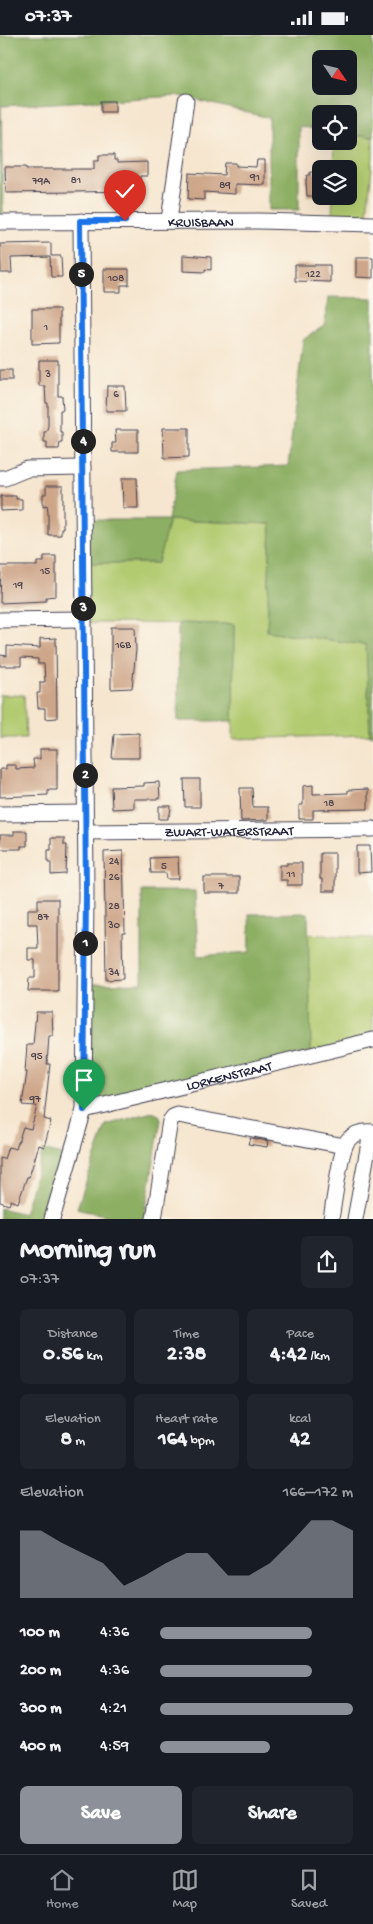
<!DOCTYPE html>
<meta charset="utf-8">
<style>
:root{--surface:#171b24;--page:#20242c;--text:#f1f3f6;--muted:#9ea1a6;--line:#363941;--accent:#8c9099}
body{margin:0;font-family:"Gochi Hand",sans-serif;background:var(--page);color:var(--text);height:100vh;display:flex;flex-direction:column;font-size:19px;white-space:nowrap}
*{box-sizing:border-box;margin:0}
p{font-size:16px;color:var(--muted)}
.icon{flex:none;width:28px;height:28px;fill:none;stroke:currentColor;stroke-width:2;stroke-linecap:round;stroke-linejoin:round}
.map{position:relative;height:1184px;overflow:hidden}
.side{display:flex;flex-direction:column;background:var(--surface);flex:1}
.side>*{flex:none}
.needle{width:32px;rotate:125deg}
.buttons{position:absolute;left:312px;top:15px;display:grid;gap:10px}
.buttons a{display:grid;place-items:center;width:45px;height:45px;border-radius:8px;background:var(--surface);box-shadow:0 5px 20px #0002;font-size:25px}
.pin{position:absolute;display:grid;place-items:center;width:42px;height:42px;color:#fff;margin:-51px -21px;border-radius:50% 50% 50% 0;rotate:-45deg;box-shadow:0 0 5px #0007}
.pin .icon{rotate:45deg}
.km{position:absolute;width:25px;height:25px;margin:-12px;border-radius:50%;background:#222;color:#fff;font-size:14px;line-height:25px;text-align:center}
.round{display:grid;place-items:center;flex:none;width:52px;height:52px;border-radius:8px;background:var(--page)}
.head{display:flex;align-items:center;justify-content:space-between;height:85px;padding:0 20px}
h1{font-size:28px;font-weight:700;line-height:38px}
.figures{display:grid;grid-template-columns:repeat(3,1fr);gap:8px;height:85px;padding:5px 20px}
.figures div{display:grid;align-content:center;border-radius:8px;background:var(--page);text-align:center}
.figures b{font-size:21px;font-weight:700}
.figures small{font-size:14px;font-weight:400}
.figures p{font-size:14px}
.chart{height:140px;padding:10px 20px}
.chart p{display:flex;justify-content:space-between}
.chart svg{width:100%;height:90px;margin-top:5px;fill:var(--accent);opacity:.7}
.button{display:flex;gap:10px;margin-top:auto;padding:10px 20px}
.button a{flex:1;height:58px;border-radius:8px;background:var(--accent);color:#fff;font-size:20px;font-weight:700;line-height:58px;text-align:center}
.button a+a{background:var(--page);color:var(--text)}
ul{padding:0 20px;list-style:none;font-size:16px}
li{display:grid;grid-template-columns:80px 60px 1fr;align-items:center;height:38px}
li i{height:12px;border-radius:6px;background:var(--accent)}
.status{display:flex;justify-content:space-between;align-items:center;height:35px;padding:0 25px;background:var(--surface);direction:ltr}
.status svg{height:14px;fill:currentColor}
.tabs{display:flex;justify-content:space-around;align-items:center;height:70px;border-top:1px solid var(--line);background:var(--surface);font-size:14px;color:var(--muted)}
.tabs a{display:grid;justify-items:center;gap:2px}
.tabs .selected{color:var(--accent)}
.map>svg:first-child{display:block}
</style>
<div class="status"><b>07:37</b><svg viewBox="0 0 49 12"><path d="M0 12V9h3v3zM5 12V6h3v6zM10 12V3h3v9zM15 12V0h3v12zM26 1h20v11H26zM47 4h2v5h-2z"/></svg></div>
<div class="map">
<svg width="373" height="1184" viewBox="0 0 373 1184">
<rect width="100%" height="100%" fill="#fbf7ec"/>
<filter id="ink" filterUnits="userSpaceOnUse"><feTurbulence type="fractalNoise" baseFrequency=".02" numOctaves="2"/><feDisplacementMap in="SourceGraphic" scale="10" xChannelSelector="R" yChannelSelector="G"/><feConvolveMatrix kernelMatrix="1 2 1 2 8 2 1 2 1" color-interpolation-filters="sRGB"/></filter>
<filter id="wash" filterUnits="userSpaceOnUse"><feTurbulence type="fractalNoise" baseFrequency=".0096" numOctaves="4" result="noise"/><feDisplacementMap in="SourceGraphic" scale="20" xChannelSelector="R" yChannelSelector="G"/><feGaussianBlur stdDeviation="1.12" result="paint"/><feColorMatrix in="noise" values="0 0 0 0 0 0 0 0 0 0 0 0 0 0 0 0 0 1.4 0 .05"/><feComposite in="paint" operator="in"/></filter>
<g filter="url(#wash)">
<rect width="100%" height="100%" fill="#f6e6cf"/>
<g fill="#b2cb71" stroke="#6a7656">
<polygon points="349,100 373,102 373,122 367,179 332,179 333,161 349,161 349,134 333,134 334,106 349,106"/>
<polygon points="168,485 271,489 267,596 366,610 370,700 233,704 234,589 89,588 88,528 158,528"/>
<polygon points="0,660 24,660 26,703 0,703"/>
<polygon points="308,899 373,903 373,999 311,1017"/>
</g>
<g fill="#8daf63" stroke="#58684f" fill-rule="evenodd">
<path d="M 0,0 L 373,0 L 373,102 L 349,100 L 349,79 L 321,79 L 321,96 L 299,91 L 299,175 L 269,175 L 269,83 L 180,61 L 1,71 L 3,178 L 0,179 ZM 321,24 L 349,24 L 349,51 L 321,51 Z"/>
<polygon points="328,262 373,263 373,700 370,700 366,610 267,596 271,489 169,485 158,528 88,528 88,485 168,485 177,435 288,431 303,305 325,290"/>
<polygon points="178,588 234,589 233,686 178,686"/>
<polygon points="142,856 195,856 198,921 250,917 249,879 308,878 311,1017 94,1068 90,1056 92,949 142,948"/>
<polygon points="152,1077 159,1080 161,1085 144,1184 118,1184 77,1173 106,1090"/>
<polygon points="43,1115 65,1121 47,1184 0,1184 0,1173 24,1179"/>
</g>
<g id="blocks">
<g fill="#cda588">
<rect x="101" y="66" width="14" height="11"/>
<polygon points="99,120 114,120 114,125 117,125 117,128 147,127 147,141 140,141 140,156 6,158 5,132 26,132 26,134 94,134 94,126 99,126"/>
<polygon points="257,125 265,125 265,150 235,149 235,159 204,157 204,165 188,164 189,138 224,140 225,128 236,128 236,131 256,132"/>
<polygon points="310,137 321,137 321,161 307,161 306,146 307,140 310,140"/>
<polygon points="51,208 51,221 61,221 62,242 51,242 50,222 11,223 12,238 1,238 0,209"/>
<polygon points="183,220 211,222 211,235 205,234 205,237 183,236"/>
<polygon points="356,222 373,222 373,243 356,242"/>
<polygon points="295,230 330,230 330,247 295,246"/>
<polygon points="104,234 129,234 129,250 121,250 121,257 104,257"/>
<polygon points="32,274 59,274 59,308 32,309"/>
<polygon points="39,325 58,325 58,361 62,361 63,375 60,375 60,397 62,397 62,407 60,407 59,414 47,414 47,407 44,407 44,397 46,397 48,391 48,368 46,368 45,351 39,351"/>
<rect x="0" y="335" width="12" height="10"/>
<polygon points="107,351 125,351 126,376 106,376"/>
<polygon points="163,393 189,393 189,422 164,423"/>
<polygon points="115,395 138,395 138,417 112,417 112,408 116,408"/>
<polygon points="122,443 137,443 138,473 123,473"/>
<polygon points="46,451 63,451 63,493 61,493 61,500 48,500 48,476 47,470 43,471 43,459 46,459"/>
<polygon points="1,461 16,461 16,464 22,464 22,475 1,476"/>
<polygon points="44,521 56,521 56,561 46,562 46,566 0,568 1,531 37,531 37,527 44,527"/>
<polygon points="111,592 135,592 136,615 132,653 111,654"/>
<polygon points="56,603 57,683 45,684 45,673 38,673 37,658 40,658 40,647 45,647 44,629 38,629 38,624 21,623 21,631 0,631 0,620 7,621 7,611 40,613 40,604"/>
<polygon points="139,698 139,723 112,723 114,699"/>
<polygon points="40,714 57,714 57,755 48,755 48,760 0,762 0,734 6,734 6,730 16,730 16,734 34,733 33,724 40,724"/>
<polygon points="184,744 200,744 200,772 185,772"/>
<polygon points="159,747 160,764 134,764 134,773 112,774 111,752 144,751 144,748"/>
<polygon points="313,750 313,759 348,758 348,755 368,754 368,774 313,775 313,784 299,784 299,770 303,770 303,751"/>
<polygon points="240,753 252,753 253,772 268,772 268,785 241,786"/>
<polygon points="159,771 171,771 170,780 168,781 168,784 159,784"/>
<polygon points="14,796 27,796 27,811 21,811 21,814 0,814 0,800 14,800"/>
<polygon points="51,803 64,803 64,810 67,810 66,839 51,840 51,827 48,827 48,815 51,815"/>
<polygon points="357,811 370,811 371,837 357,838"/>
<polygon points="123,816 125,898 122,898 123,944 106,945 104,817"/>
<polygon points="320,818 335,818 335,856 322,856 322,844 320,844"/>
<polygon points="178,822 179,844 167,844 166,838 151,838 150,823"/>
<polygon points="287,828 302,828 302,850 287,850 287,845 280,845 280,830 287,830"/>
<rect x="204" y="842" width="35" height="16"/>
<polygon points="38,864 58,864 58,956 28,956 29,943 35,943 35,925 28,925 28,913 38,913 37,889 28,889 28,874 38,874"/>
<polygon points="36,977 52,977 53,1001 49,1001 47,1029 50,1029 44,1084 51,1086 44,1112 39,1110 29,1142 27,1142 18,1168 11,1165 9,1170 0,1167 0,1123 4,1124 8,1112 16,1114 23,1092 31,1094 37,1071 22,1070 27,1037 25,1037 27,1010 33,1010"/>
<polygon points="250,1103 268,1106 267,1112 248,1109"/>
</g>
</g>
</g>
<g filter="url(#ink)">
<use href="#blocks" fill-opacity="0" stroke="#423f51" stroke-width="1"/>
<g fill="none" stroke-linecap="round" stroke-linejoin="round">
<defs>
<g id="minor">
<polyline points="169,185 186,66"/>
<path id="s1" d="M 0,187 L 259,186 L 373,189"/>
<polyline points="0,443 5,443 27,434 83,433"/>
<polyline points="0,585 83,584"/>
<polyline points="0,779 85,778"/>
<path id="s2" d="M 85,797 L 373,794"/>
<path id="s3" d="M 84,1075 L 373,1005"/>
<polyline points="52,1184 84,1075 86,857 81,186"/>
<polyline points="154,1184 170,1086 173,1082 178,1080 345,1111"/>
<path d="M 331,1184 C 334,1168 340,1115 348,1105 C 355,1097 364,1096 373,1097"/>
<polyline points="355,1184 371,1097"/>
</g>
</defs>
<use href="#minor" stroke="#423f51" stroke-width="17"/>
<use href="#minor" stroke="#fff" stroke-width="15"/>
</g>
</g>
<g fill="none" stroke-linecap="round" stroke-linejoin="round" filter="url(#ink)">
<defs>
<polyline id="route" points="84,1075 86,857 80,186 125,186"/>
</defs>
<use href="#route" stroke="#fff" stroke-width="10"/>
<use href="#route" stroke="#1a73e8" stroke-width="6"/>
</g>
<g text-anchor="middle" stroke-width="4" stroke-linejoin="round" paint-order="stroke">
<g font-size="11" fill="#4d434e">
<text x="255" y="145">91</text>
<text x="76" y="148">81</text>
<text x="41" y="149">79A</text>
<text x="225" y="153">89</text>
<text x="313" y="242">122</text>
<text x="116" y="246">108</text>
<text x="46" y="295">1</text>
<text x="48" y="342">3</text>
<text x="116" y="362">6</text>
<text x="45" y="539">15</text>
<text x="18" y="553">19</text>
<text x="123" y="613">16B</text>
<text x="329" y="771">18</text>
<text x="114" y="829">24</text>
<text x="164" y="834">5</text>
<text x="291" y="842">11</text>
<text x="114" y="845">26</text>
<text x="221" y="854">7</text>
<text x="114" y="874">28</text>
<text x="43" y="885">87</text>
<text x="114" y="893">30</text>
<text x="114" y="940">34</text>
<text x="37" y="1024">95</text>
<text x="35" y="1067">97</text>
</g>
<g font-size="14" fill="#22223b" stroke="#fbf7ec">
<text dy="5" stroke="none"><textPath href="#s1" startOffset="201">KRUISBAAN</textPath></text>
<text dy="5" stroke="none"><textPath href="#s2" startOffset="144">ZWART-WATERSTRAAT</textPath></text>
<text dy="5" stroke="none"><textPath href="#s3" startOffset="149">LORKENSTRAAT</textPath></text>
</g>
</g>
</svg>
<div class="buttons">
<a><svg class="needle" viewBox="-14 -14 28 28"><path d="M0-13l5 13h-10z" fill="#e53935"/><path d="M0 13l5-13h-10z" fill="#9ea1a6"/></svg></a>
<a><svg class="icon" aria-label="locate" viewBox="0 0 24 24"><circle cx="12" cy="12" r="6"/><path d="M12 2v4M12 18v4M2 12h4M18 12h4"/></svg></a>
<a><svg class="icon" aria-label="layers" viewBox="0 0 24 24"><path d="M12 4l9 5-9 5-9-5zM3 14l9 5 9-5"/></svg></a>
</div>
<div class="pin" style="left:84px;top:1075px;background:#1e9e55"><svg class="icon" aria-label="arrive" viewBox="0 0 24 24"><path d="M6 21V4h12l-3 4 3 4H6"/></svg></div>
<div class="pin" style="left:125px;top:186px;background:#d93025"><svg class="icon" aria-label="check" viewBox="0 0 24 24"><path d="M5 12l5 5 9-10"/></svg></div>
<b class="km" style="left:85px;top:908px">1</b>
<b class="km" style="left:85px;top:740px">2</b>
<b class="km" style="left:83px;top:573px">3</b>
<b class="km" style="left:83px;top:406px">4</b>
<b class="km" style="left:81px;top:239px">5</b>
</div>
<section class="side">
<div class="head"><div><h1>Morning run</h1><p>07:37</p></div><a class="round"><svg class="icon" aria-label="share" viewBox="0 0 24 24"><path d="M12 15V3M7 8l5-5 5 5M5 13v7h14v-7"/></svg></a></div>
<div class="figures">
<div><p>Distance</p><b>0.56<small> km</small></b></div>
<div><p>Time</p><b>2:38</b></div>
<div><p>Pace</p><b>4:42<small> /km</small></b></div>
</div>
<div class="figures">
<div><p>Elevation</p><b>8<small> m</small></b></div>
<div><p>Heart rate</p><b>164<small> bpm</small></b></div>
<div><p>kcal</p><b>42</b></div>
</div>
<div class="chart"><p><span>Elevation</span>166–172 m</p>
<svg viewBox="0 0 160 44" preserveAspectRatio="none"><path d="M0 44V11L10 11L20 17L30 22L40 27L50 38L60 33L70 27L80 22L90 22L100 33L110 33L120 27L130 17L140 6L150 6L160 11V44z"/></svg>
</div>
<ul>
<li><b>100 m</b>4:36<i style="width:79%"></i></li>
<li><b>200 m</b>4:36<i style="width:79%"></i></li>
<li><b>300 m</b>4:21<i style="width:100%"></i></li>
<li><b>400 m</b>4:59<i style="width:57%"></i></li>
</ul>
<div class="button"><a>Save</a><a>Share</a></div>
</section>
<nav class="tabs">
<a class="selected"><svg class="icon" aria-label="home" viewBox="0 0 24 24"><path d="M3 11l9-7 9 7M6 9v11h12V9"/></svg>Home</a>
<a><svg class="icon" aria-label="map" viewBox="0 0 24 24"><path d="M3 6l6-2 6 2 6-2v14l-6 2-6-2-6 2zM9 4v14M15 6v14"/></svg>Map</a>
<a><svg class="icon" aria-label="saved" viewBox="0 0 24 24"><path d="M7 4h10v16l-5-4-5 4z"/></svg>Saved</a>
</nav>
